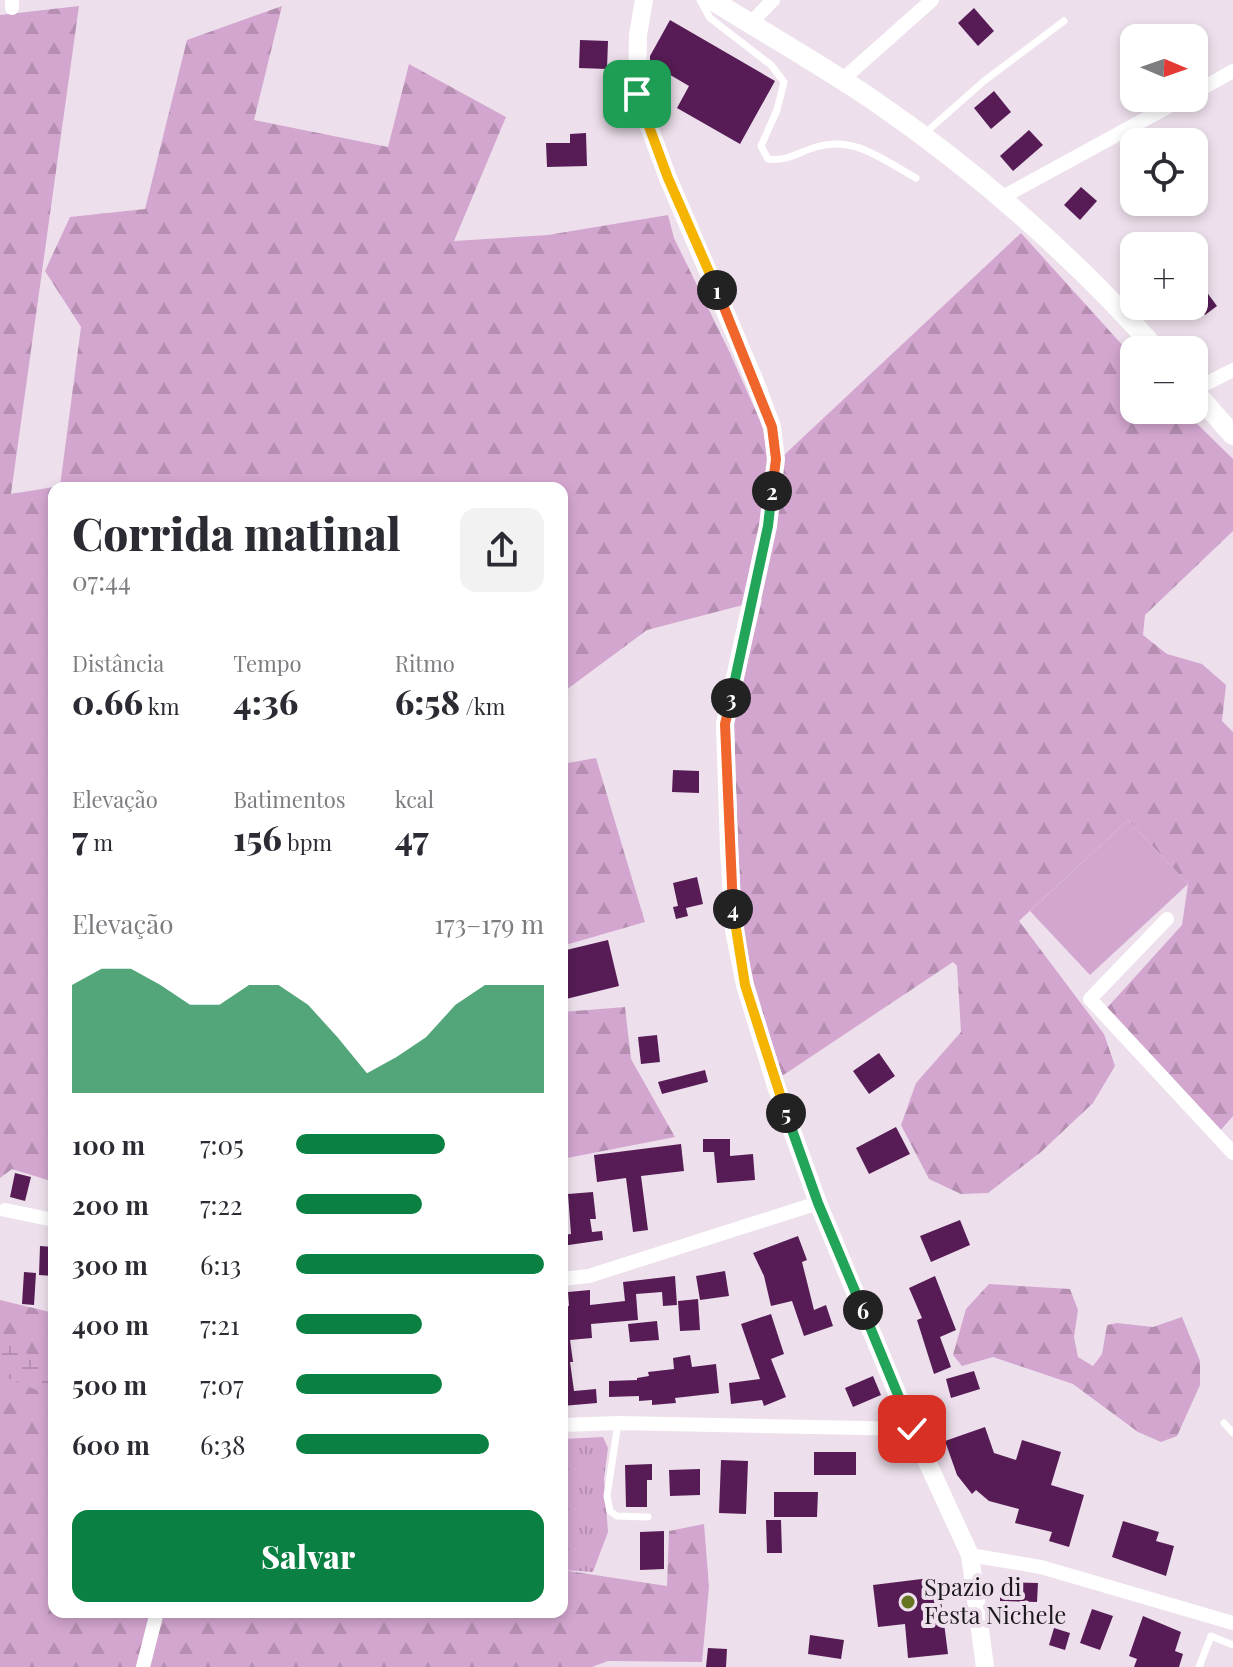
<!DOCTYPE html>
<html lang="pt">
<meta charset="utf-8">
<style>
:root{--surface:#fff;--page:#f2f2f3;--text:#2b2b33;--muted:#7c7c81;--accent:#0b8043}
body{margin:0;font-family:"Playfair Display",serif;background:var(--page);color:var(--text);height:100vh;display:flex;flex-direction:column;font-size:30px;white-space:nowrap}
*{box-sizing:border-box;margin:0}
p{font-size:26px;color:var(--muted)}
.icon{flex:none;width:44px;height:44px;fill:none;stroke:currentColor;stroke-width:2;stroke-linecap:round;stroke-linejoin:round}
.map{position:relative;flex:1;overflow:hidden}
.panel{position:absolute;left:48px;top:482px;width:520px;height:1136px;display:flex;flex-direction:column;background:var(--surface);border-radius:16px;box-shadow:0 4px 12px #0003}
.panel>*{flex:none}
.needle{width:52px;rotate:92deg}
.tools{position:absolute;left:1120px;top:24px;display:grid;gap:16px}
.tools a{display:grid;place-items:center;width:88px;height:88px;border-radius:16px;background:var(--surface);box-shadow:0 4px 12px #0003;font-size:40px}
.pin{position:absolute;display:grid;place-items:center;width:68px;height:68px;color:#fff;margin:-34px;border-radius:16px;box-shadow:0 4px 12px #0006}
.km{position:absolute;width:40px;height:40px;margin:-20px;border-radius:50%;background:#222;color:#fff;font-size:22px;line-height:40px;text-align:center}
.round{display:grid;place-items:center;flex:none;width:84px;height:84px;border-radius:16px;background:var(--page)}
.headline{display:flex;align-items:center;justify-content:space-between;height:136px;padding:0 24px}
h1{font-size:44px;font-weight:800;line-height:60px}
.stats{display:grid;grid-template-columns:repeat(3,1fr);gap:12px;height:136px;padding:8px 24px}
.stats div{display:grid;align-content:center}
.stats b{font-size:34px;font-weight:800}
.stats small{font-size:22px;font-weight:400}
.stats p{font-size:22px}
.chart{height:224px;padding:16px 24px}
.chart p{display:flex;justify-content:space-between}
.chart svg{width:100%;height:144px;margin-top:8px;fill:var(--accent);opacity:.7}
.action{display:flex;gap:16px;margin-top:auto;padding:16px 24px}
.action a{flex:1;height:92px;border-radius:16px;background:var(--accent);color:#fff;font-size:32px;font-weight:800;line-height:92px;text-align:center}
ul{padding:0 24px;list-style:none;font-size:26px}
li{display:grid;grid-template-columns:128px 96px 1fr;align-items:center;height:60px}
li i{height:20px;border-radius:10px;background:var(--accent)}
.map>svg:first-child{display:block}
</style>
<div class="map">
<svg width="1233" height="1667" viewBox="0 0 1233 1667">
<defs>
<pattern id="grass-tufts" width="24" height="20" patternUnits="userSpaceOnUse" patternTransform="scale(2)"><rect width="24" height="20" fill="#d3a6d0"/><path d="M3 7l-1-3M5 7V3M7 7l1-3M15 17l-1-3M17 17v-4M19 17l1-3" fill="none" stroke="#b58eb2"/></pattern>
<pattern id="forest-firs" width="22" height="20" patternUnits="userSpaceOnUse" patternTransform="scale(2)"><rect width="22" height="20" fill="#d3a6d0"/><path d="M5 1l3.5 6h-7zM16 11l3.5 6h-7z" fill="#b58eb2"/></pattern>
<pattern id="wetland-marsh" width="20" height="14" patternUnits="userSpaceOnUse" patternTransform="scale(2)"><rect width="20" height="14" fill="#d3a6d0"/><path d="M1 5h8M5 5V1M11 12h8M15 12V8" fill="none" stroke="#b58eb2"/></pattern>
</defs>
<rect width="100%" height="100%" fill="#ede0ec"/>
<polygon fill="url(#grass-tufts)" points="603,1437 608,1448 604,1479 608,1532 593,1572 562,1570 562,1439"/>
<g fill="url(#forest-firs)">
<polygon points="79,6 11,494 60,486 81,327 45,271 70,217 145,209 187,40 282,6 254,120 388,147 409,64 506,117 454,241 548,235 668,215 674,238 730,353 758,416 783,456 1021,233 1134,358 1134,410 1183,410 1233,459 1233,531 1145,615 1143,635 1167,654 1202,664 1226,685 1222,721 1233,732 1233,1116 1220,1131 1106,1009 1182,925 1188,884 1128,820 1019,921 1104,1034 1115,1066 1093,1103 1041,1152 988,1193 961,1194 929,1179 901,1125 916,1083 961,1032 957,966 953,962 782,1076 754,991 740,926 734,717 762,600 647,630 562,693 562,488 54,488 54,1182 12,1169 0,1178 0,15"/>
<polygon points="596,758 645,922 562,946 562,764"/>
<polygon points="625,1007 631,1059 675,1137 562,1159 562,1012"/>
<polygon points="989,1284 1070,1289 1078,1310 1074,1337 1078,1357 1093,1366 1102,1354 1107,1325 1117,1323 1153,1327 1182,1317 1200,1361 1200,1385 1177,1436 1161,1442 1138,1432 1073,1384 993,1357 962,1366 953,1355 966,1309"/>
<polygon points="0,1300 54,1313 54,1612 562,1612 562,1570 667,1586 669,1531 704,1524 709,1587 702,1662 608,1661 592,1667 0,1667"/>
</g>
<polygon fill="url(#wetland-marsh)" points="0,1341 54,1366 54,1397 0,1375"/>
<polygon fill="#d3a6d0" points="1128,820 1188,884 1090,975 1030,911"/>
<g fill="#571c56">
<polygon points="974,8 994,31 978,46 958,23"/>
<polygon points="670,20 775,81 740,144 677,108 689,86 650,63 650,56"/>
<polygon points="580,40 608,41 607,69 579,68"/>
<polygon points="994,91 1011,112 991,129 974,108"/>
<polygon points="1029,130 1043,145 1013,171 1000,156"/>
<polygon points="586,133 587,166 547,167 546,143 570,143 570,134"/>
<polygon points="1081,187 1097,201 1080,220 1064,205"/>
<polygon points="1194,275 1217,306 1205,315 1194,299"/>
<polygon points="673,770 699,771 699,793 672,792"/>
<polygon points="697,877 703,904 686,908 688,916 676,919 673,907 678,906 673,883"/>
<polygon points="608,940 619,986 562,1000 562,951"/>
<polygon points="657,1035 660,1062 641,1064 638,1037"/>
<polygon points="879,1053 895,1076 869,1094 853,1071"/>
<polygon points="705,1070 708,1082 662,1094 658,1082"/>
<polygon points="896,1127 910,1154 869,1174 856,1148"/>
<polygon points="703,1139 730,1139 730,1156 753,1154 755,1180 717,1183 714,1152 703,1152"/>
<polygon points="681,1144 684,1171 641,1176 648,1230 633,1232 626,1178 597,1182 594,1155"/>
<polygon points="15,1173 31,1177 25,1201 10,1197"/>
<polygon points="593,1192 596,1219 590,1219 592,1232 602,1231 603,1240 562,1246 562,1235 571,1234 568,1194"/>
<polygon points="960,1220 970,1245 931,1262 920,1236"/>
<polygon points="798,1236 807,1260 802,1262 814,1310 826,1305 833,1326 804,1336 792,1301 771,1306 764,1276 753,1253"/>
<polygon points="40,1246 54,1247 54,1276 39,1275"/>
<polygon points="725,1271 729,1296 700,1300 696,1276"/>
<polygon points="24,1272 36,1273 34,1305 22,1304"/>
<polygon points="675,1276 677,1305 663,1306 662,1292 636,1294 638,1320 591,1324 592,1338 570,1340 573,1362 570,1362 574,1391 596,1389 597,1403 562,1406 562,1307 569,1306 568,1292 590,1290 590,1305 625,1301 623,1282"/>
<polygon points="935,1276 956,1330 940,1337 951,1367 934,1374 917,1320 922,1318 909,1288"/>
<polygon points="698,1299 700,1330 680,1331 678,1301"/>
<polygon points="771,1314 784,1354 771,1359 786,1397 764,1406 762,1400 731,1404 729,1383 760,1379 741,1324"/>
<polygon points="657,1321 659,1340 630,1342 628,1324"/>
<polygon points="690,1355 692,1367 716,1364 719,1393 675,1398 676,1403 652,1405 652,1400 639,1401 639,1396 609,1397 609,1381 637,1380 637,1378 649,1376 648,1372 674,1369 673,1358"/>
<polygon points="974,1371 980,1389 951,1398 946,1379"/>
<polygon points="873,1376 881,1395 853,1407 845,1388"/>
<polygon points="985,1427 994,1453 1016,1460 1022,1440 1061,1452 1051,1485 1084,1495 1069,1547 1049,1541 1052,1532 1015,1523 1019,1509 989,1501 976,1490 972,1494 957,1475 945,1441"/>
<rect x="814" y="1452" width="42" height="23"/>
<polygon points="721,1460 748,1461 746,1514 719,1513"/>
<polygon points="652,1464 652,1480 647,1480 647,1507 626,1507 625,1465"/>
<polygon points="700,1469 700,1495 670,1496 669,1470"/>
<polygon points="774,1492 818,1492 817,1517 774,1517"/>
<polygon points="766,1520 781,1520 782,1553 767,1553"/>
<polygon points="1123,1521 1159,1532 1156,1541 1174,1546 1166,1576 1112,1557"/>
<polygon points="664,1531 664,1569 640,1570 640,1532"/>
<polygon points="938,1577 948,1654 908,1658 905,1624 878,1627 873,1585"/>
<polygon points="1000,1582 1038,1583 1037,1602 1000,1601"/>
<polygon points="1092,1609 1113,1616 1100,1650 1080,1643"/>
<polygon points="1143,1616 1181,1632 1175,1651 1183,1654 1179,1667 1134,1667 1137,1659 1129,1656"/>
<polygon points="1054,1628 1070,1633 1065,1650 1049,1645"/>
<polygon points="810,1635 844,1640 841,1659 808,1654"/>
<polygon points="708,1648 727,1649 726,1667 706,1667"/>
</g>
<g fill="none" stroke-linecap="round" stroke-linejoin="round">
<g stroke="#fff" stroke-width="7">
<path d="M 700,0 L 710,18 L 771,65 L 784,82 L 777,110 L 761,146 L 768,159 C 786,162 799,152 816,147 C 854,135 883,160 916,178"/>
<polyline points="924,134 984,81 1064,21"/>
<polyline points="618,1423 607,1496 610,1511 617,1516 648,1517"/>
<polyline points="1224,1423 1233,1433"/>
<polyline points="1199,1667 1211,1636 1233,1645"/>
</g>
<g stroke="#fff" stroke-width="14">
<polyline points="12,0 12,8"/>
<polyline points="750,24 773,0"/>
<polyline points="842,80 932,0"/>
<polyline points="1194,93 1233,71"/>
<polyline points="1001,198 1184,98"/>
<polyline points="1194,390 1233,370"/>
<polyline points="1167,919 1090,999 1233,1153"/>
<polyline points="5,1210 54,1220"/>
<polyline points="562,1279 589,1276 818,1203"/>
<polyline points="562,1425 618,1423 912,1429"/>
<polyline points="970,1555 1041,1567 1233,1623"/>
<polyline points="143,1667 157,1612"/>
</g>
<polyline stroke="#fff" stroke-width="18" points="644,0 638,35 637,94 668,178 754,379 772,427 776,459 768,526 725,724 729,849 734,930 745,985 776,1086 818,1203 912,1429 970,1555 985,1667"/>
<g stroke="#fff" stroke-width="20">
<path d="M 712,0 C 765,33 821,65 873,100 C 978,172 1072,255 1157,350"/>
<polyline points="1194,391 1233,435"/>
</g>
</g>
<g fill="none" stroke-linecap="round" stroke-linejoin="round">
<defs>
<polyline id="split-1" points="637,94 668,178 717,290"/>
<polyline id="split-2" points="717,290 772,427 776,459 772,491"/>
<polyline id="split-3" points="731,698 768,526 772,491"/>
<polyline id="split-4" points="731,698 725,724 733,909"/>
<polyline id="split-5" points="733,909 745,985 786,1113"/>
<polyline id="split-6" points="786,1113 818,1203 863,1310"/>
<polyline id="split-7" points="863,1310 912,1429"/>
</defs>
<use href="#split-1" stroke="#fff" stroke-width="16"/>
<use href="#split-2" stroke="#fff" stroke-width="16"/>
<use href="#split-3" stroke="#fff" stroke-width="16"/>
<use href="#split-4" stroke="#fff" stroke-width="16"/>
<use href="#split-5" stroke="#fff" stroke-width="16"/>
<use href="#split-6" stroke="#fff" stroke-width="16"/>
<use href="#split-7" stroke="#fff" stroke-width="16"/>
<use href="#split-1" stroke="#f5b400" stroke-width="10"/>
<use href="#split-2" stroke="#f0652b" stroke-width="10"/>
<use href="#split-3" stroke="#22a559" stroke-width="10"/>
<use href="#split-4" stroke="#f0652b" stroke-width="10"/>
<use href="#split-5" stroke="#f5b400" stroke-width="10"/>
<use href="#split-6" stroke="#22a559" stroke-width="10"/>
<use href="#split-7" stroke="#22a559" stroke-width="10"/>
</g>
<circle fill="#667521" stroke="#ede0ec" stroke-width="3" cx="908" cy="1602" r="8"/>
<g text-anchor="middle" stroke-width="8" stroke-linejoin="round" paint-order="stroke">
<g font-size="24" fill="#1d181d" stroke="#ede0ec" text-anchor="start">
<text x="924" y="1596">Spazio di<tspan x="924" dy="28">Festa Nichele</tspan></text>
</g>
</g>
</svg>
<div class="tools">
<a><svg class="needle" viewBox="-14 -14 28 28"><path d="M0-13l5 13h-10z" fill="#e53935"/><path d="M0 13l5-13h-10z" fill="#7c7c81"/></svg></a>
<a><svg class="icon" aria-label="locate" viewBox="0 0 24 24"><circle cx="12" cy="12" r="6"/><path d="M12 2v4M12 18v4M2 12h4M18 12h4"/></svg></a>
<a>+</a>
<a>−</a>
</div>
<div class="pin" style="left:637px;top:94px;background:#1e9e55"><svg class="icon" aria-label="arrive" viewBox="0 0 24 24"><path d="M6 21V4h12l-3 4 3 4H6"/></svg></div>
<div class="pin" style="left:912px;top:1429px;background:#d93025"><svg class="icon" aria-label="check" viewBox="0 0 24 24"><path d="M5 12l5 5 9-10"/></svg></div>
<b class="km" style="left:717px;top:290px">1</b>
<b class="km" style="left:772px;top:491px">2</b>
<b class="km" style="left:731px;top:698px">3</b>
<b class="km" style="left:733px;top:909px">4</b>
<b class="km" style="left:786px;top:1113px">5</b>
<b class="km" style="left:863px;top:1310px">6</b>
<section class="panel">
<div class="headline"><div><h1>Corrida matinal</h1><p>07:44</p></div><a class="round"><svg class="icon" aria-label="share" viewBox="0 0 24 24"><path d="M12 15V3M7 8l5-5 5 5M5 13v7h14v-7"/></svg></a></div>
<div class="stats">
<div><p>Distância</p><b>0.66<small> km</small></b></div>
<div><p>Tempo</p><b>4:36</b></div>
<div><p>Ritmo</p><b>6:58<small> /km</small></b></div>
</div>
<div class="stats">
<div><p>Elevação</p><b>7<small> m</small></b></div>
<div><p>Batimentos</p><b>156<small> bpm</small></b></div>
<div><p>kcal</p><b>47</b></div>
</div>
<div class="chart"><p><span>Elevação</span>173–179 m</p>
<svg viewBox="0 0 160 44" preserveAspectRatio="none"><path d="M0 44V11L10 6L20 6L30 11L40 17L50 17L60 11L70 11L80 17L90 27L100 38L110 33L120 27L130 17L140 11L150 11L160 11V44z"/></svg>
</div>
<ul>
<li><b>100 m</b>7:05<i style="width:60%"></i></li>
<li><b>200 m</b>7:22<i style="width:51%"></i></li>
<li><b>300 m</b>6:13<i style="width:100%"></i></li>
<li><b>400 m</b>7:21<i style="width:51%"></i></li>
<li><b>500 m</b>7:07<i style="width:59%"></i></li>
<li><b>600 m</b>6:38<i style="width:78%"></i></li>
</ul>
<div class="action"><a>Salvar</a></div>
</section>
</div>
